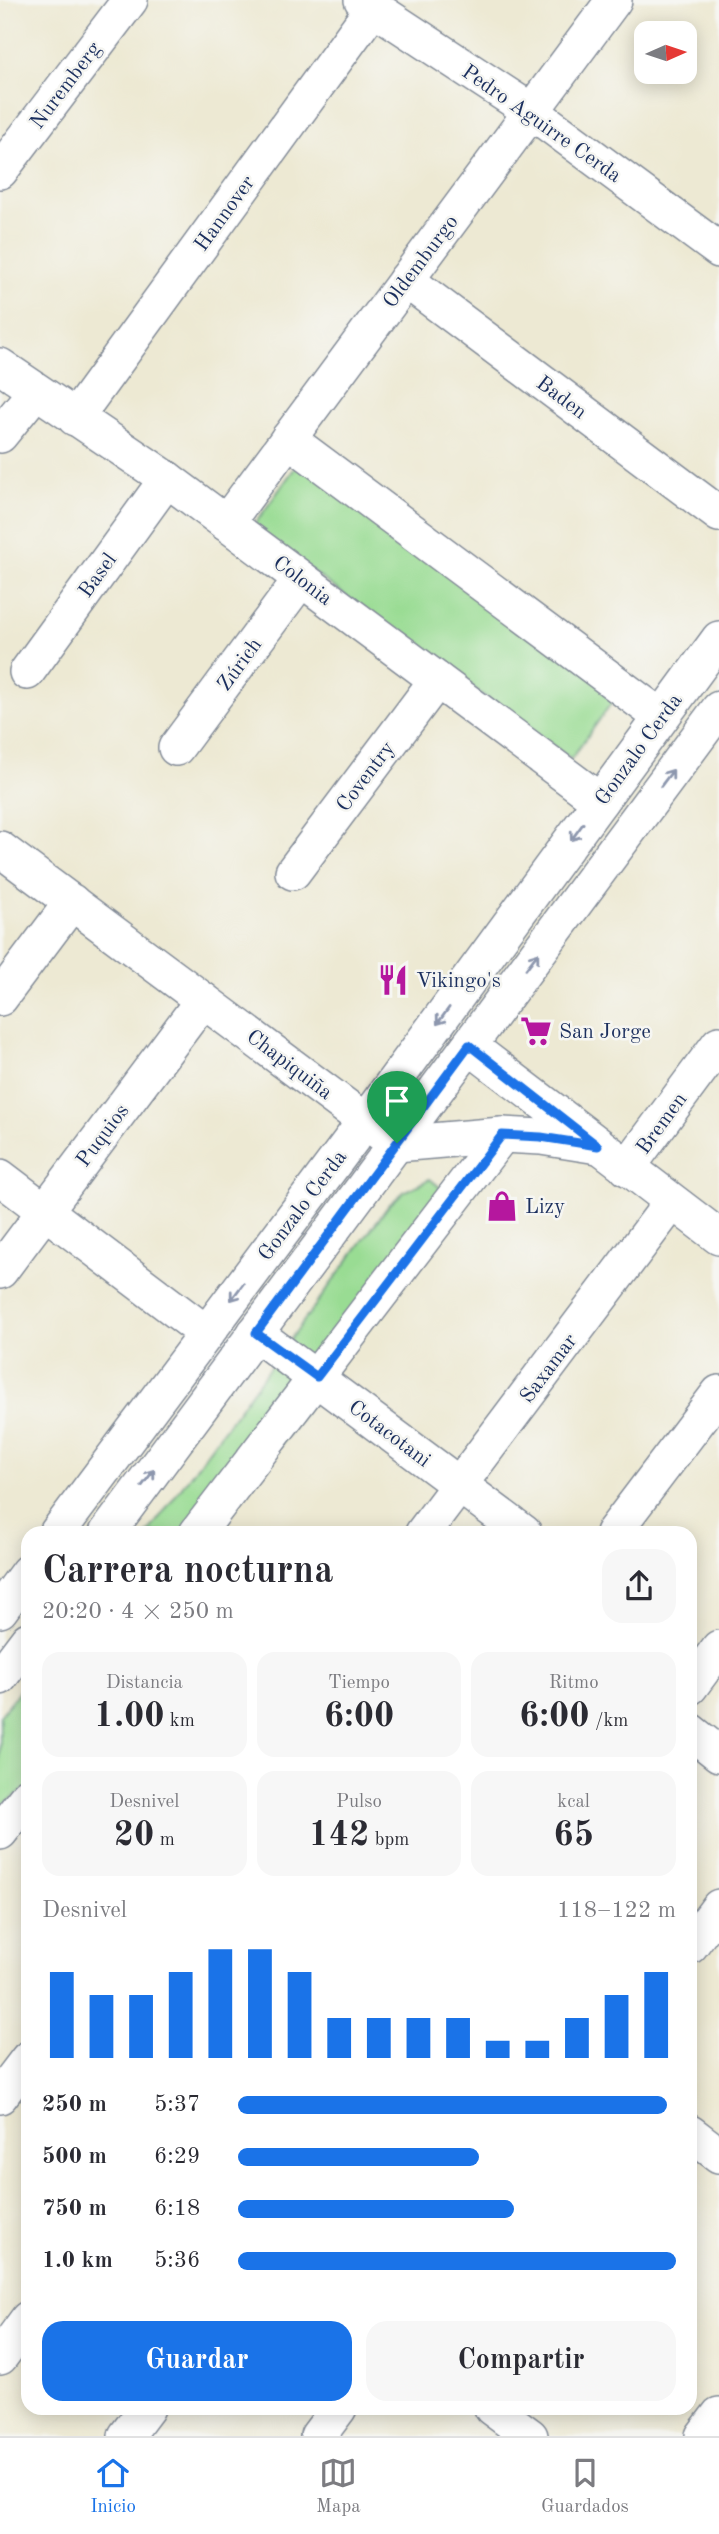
<!DOCTYPE html>
<html lang="es">
<meta charset="utf-8">
<style>
:root{--surface:#fff;--page:#f7f7f7;--text:#2b2b33;--muted:#7c7c81;--line:#e1e1e2;--accent:#1a73e8}
body{margin:0;font-family:"Old Standard TT",serif;background:var(--page);color:var(--text);height:100vh;display:flex;flex-direction:column;font-size:26px;white-space:nowrap}
*{box-sizing:border-box;margin:0}
p{font-size:23px;color:var(--muted)}
.icon{flex:none;width:38px;height:38px;fill:none;stroke:currentColor;stroke-width:2;stroke-linecap:round;stroke-linejoin:round}
.map{position:relative;flex:1;overflow:hidden}
.drawer{position:absolute;left:21px;top:1526px;width:676px;height:889px;display:flex;flex-direction:column;background:var(--surface);border-radius:21px;box-shadow:0 4px 18px #0003}
.drawer>*{flex:none}
.needle{width:46px;rotate:87deg}
.buttons{position:absolute;left:634px;top:21px;display:grid;gap:14px}
.buttons a{display:grid;place-items:center;width:63px;height:63px;border-radius:14px;background:var(--surface);box-shadow:0 4px 18px #0003;font-size:35px}
.pin{position:absolute;display:grid;place-items:center;width:60px;height:60px;color:#fff;margin:-72px -30px;border-radius:50% 50% 50% 0;rotate:-45deg;box-shadow:0 0 7px #0007}
.pin .icon{rotate:45deg}
.round{display:grid;place-items:center;flex:none;width:74px;height:74px;border-radius:21px;background:var(--page)}
.head{display:flex;align-items:center;justify-content:space-between;height:119px;padding:0 21px}
h1{font-size:38px;font-weight:700;line-height:52px}
.metrics{display:grid;grid-template-columns:repeat(3,1fr);gap:10px;height:119px;padding:7px 21px}
.metrics div{display:grid;align-content:center;border-radius:18px;background:var(--page);text-align:center}
.metrics b{font-size:35px;font-weight:700}
.metrics small{font-size:19px;font-weight:400}
.metrics p{font-size:19px}
.chart{height:196px;padding:14px 21px}
.chart p{display:flex;justify-content:space-between}
.chart svg{width:100%;height:126px;margin-top:7px;stroke:var(--accent);stroke-width:6}
.button{display:flex;gap:14px;margin-top:auto;padding:14px 21px}
.button a{flex:1;height:80px;border-radius:21px;background:var(--accent);color:#fff;font-size:28px;font-weight:700;line-height:80px;text-align:center}
.button a+a{background:var(--page);color:var(--text)}
ul{padding:0 21px;list-style:none;font-size:23px}
li{display:grid;grid-template-columns:112px 84px 1fr;align-items:center;height:52px}
li i{height:18px;border-radius:9px;background:var(--accent)}
.tabs{display:flex;justify-content:space-around;align-items:center;height:98px;border-top:2px solid var(--line);background:var(--surface);font-size:19px;color:var(--muted)}
.tabs a{display:grid;justify-items:center;gap:4px}
.tabs .selected{color:var(--accent)}
.map>svg:first-child{display:block}
</style>
<div class="map">
<svg width="719" height="2436" viewBox="0 0 719 2436">
<rect width="100%" height="100%" fill="#f6f6f2"/>
<filter id="ink" filterUnits="userSpaceOnUse"><feTurbulence type="fractalNoise" baseFrequency=".0143" numOctaves="2"/><feDisplacementMap in="SourceGraphic" scale="14" xChannelSelector="R" yChannelSelector="G"/><feConvolveMatrix kernelMatrix="1 2 1 2 8 2 1 2 1" color-interpolation-filters="sRGB"/></filter>
<filter id="wash" filterUnits="userSpaceOnUse"><feTurbulence type="fractalNoise" baseFrequency=".00686" numOctaves="4" result="noise"/><feDisplacementMap in="SourceGraphic" scale="28" xChannelSelector="R" yChannelSelector="G"/><feGaussianBlur stdDeviation="1.57" result="paint"/><feColorMatrix in="noise" values="0 0 0 0 0 0 0 0 0 0 0 0 0 0 0 0 0 1.4 0 .05"/><feComposite in="paint" operator="in"/></filter>
<g filter="url(#wash)">
<rect width="100%" height="100%" fill="#ede9d3"/>
<g fill="#99dc93" stroke="#5a8678" stroke-width="2">
<polygon points="304,455 623,687 571,759 252,528"/>
<polygon points="430,1179 459,1203 215,1533 148,1533 389,1205 405,1191"/>
<polygon points="23,1686 28,1689 28,1788 0,1806 0,1716"/>
</g>
</g>
<g filter="url(#ink)">
<g fill="none" stroke-linecap="round" stroke-linejoin="round">
<defs>
<g id="minor">
<polyline points="362,0 531,111 719,250"/>
<polyline points="0,171 130,0"/>
<polyline points="406,280 719,514"/>
<polyline points="0,366 167,479 600,801"/>
<polyline points="75,418 373,8"/>
<polyline points="0,435 35,392"/>
<polyline points="288,439 661,717"/>
<polyline points="226,523 614,0"/>
<polyline points="27,672 167,479"/>
<polyline points="176,748 301,579"/>
<polyline points="0,849 396,1144 502,1135 541,1137 598,1146"/>
<polyline points="293,872 437,680"/>
<polyline points="0,998 72,902"/>
<polyline points="469,1046 719,1237"/>
<polyline points="627,1168 719,1044"/>
<polyline points="0,1177 206,1333"/>
<polyline points="0,1271 203,1000"/>
<polyline points="255,1333 524,1533"/>
<polyline points="57,1533 366,1120 719,639"/>
<polyline points="107,1533 719,709"/>
<polyline points="197,1533 502,1135"/>
<polyline points="423,1533 672,1202"/>
<polyline points="613,1533 719,1393"/>
<polyline points="0,1610 28,1572"/>
<polyline points="0,1677 28,1640"/>
<polyline points="690,1687 719,1648"/>
<polyline points="690,1731 719,1754"/>
<polyline points="0,1832 28,1796"/>
<polyline points="690,1946 719,1907"/>
<polyline points="0,2096 28,2059"/>
<polyline points="690,2133 719,2155"/>
<polyline points="0,2357 28,2319"/>
<polyline points="492,2408 530,2436"/>
<polyline points="126,2436 147,2408"/>
<polyline points="318,2436 339,2408"/>
<polyline points="703,2436 719,2415"/>
</g>
</defs>
<use href="#minor" stroke="#848c98" stroke-width="38"/>
<use href="#minor" stroke="#fff" stroke-width="35"/>
</g>
<defs><path id="oneway-shaft" d="M-6 0H5M1.5-3L5.5 0L1.5 3" fill="none" stroke-width="1.6" stroke-linecap="round" stroke-linejoin="round" transform="scale(1.75)"/></defs>
<g stroke="#8d97ae">
<use href="#oneway-shaft" transform="translate(667 778) rotate(-53)"/>
<use href="#oneway-shaft" transform="translate(577 832) rotate(126)"/>
<use href="#oneway-shaft" transform="translate(532 961) rotate(-53)"/>
<use href="#oneway-shaft" transform="translate(443 1016) rotate(126)"/>
<use href="#oneway-shaft" transform="translate(237 1292) rotate(127)"/>
<use href="#oneway-shaft" transform="translate(148 1478) rotate(-53)"/>
</g>
</g>
<g fill="none" stroke-linecap="round" stroke-linejoin="round" filter="url(#ink)">
<defs>
<polygon id="route" points="469,1045 598,1146 541,1137 502,1135 317,1377 256,1333"/>
</defs>
<use href="#route" stroke="#fff" stroke-width="14"/>
<use href="#route" stroke="#1a73e8" stroke-width="9"/>
</g>
<defs>
<symbol id="restaurant-bare" viewBox="-9 -9 18 18"><path d="M-5-6h1v4h1v-4h1v4h1v-4h1v5L-1.5 .5V6h-2V.5L-5-1ZM5-6V6H3V1.5H1.5Q1.5-4 5-6Z" fill="#b5179e" stroke="#f6f6f2" stroke-width="2.5" paint-order="stroke"/></symbol>
<symbol id="supermarket-bare" viewBox="-9 -9 18 18"><path d="M-6-5.5h2.5l.6 2H6L4.5 2H-2.5L-4.4-4H-6ZM-1.5 3.2a1.3 1.3 0 1 0 .1 0ZM3 3.2a1.3 1.3 0 1 0 .1 0Z" fill="#b5179e" stroke="#f6f6f2" stroke-width="2.5" paint-order="stroke"/></symbol>
<symbol id="shop-bare" viewBox="-9 -9 18 18"><path d="M-5-2.5h2.3a2.7 3.5 0 0 1 5.4 0H5L5.5 6h-11ZM-1.5-2.5h3a1.5 2.3 0 0 0-3 0Z" fill="#b5179e" stroke="#f6f6f2" stroke-width="2.5" paint-order="stroke"/></symbol>
</defs>
<g fill-rule="evenodd">
<use href="#restaurant-bare" x="371" y="958" width="44" height="44"/>
<use href="#supermarket-bare" x="514" y="1009" width="44" height="44"/>
<use href="#shop-bare" x="480" y="1184" width="44" height="44"/>
</g>
<g text-anchor="middle" stroke-width="5" stroke-linejoin="round" paint-order="stroke">
<g font-size="21" fill="#1b2f5e" stroke="#f6f6f2">
<text transform="translate(65 85) rotate(-53)" y="7">Nuremberg</text>
<text transform="translate(542 123) rotate(35)" y="7">Pedro Aguirre Cerda</text>
<text transform="translate(224 213) rotate(-54)" y="7">Hannover</text>
<text transform="translate(420 261) rotate(-53)" y="7">Oldemburgo</text>
<text transform="translate(562 397) rotate(37)" y="7">Baden</text>
<text transform="translate(97 575) rotate(-54)" y="7">Basel</text>
<text transform="translate(303 580) rotate(37)" y="7">Colonia</text>
<text transform="translate(239 664) rotate(-54)" y="7">Zúrich</text>
<text transform="translate(638 749) rotate(-54)" y="7">Gonzalo Cerda</text>
<text transform="translate(365 776) rotate(-53)" y="7">Coventry</text>
<text transform="translate(290 1064) rotate(37)" y="7">Chapiquiña</text>
<text transform="translate(661 1123) rotate(-54)" y="7">Bremen</text>
<text transform="translate(102 1135) rotate(-53)" y="7">Puquios</text>
<text transform="translate(302 1205) rotate(-53)" y="7">Gonzalo Cerda</text>
<text transform="translate(548 1368) rotate(-53)" y="7">Saxamar</text>
<text transform="translate(390 1433) rotate(37)" y="7">Cotacotani</text>
</g>
<g font-size="21" fill="#1b2f5e" stroke="#f6f6f2" text-anchor="start">
<text x="416" y="987">Vikingo's</text>
<text x="559" y="1038">San Jorge</text>
<text x="525" y="1213">Lizy</text>
</g>
</g>
</svg>
<div class="buttons">
<a><svg class="needle" viewBox="-14 -14 28 28"><path d="M0-13l5 13h-10z" fill="#e53935"/><path d="M0 13l5-13h-10z" fill="#7c7c81"/></svg></a>
</div>
<div class="pin" style="left:397px;top:1143px;background:#1e9e55"><svg class="icon" aria-label="arrive" viewBox="0 0 24 24"><path d="M6 21V4h12l-3 4 3 4H6"/></svg></div>
<section class="drawer">
<div class="head"><div><h1>Carrera nocturna</h1><p>20:20 · 4 × 250 m</p></div><a class="round"><svg class="icon" aria-label="share" viewBox="0 0 24 24"><path d="M12 15V3M7 8l5-5 5 5M5 13v7h14v-7"/></svg></a></div>
<div class="metrics">
<div><p>Distancia</p><b>1.00<small> km</small></b></div>
<div><p>Tiempo</p><b>6:00</b></div>
<div><p>Ritmo</p><b>6:00<small> /km</small></b></div>
</div>
<div class="metrics">
<div><p>Desnivel</p><b>20<small> m</small></b></div>
<div><p>Pulso</p><b>142<small> bpm</small></b></div>
<div><p>kcal</p><b>65</b></div>
</div>
<div class="chart"><p><span>Desnivel</span>118–122 m</p>
<svg viewBox="0 0 160 44" preserveAspectRatio="none"><path d="M5 44V14M15 44V22M25 44V22M35 44V14M45 44V6M55 44V6M65 44V14M75 44V30M85 44V30M95 44V30M105 44V30M115 44V38M125 44V38M135 44V30M145 44V22M155 44V14"/></svg>
</div>
<ul>
<li><b>250 m</b>5:37<i style="width:98%"></i></li>
<li><b>500 m</b>6:29<i style="width:55%"></i></li>
<li><b>750 m</b>6:18<i style="width:63%"></i></li>
<li><b>1.0 km</b>5:36<i style="width:100%"></i></li>
</ul>
<div class="button"><a>Guardar</a><a>Compartir</a></div>
</section>
</div>
<nav class="tabs">
<a class="selected"><svg class="icon" aria-label="home" viewBox="0 0 24 24"><path d="M3 11l9-7 9 7M6 9v11h12V9"/></svg>Inicio</a>
<a><svg class="icon" aria-label="map" viewBox="0 0 24 24"><path d="M3 6l6-2 6 2 6-2v14l-6 2-6-2-6 2zM9 4v14M15 6v14"/></svg>Mapa</a>
<a><svg class="icon" aria-label="saved" viewBox="0 0 24 24"><path d="M7 4h10v16l-5-4-5 4z"/></svg>Guardados</a>
</nav>
